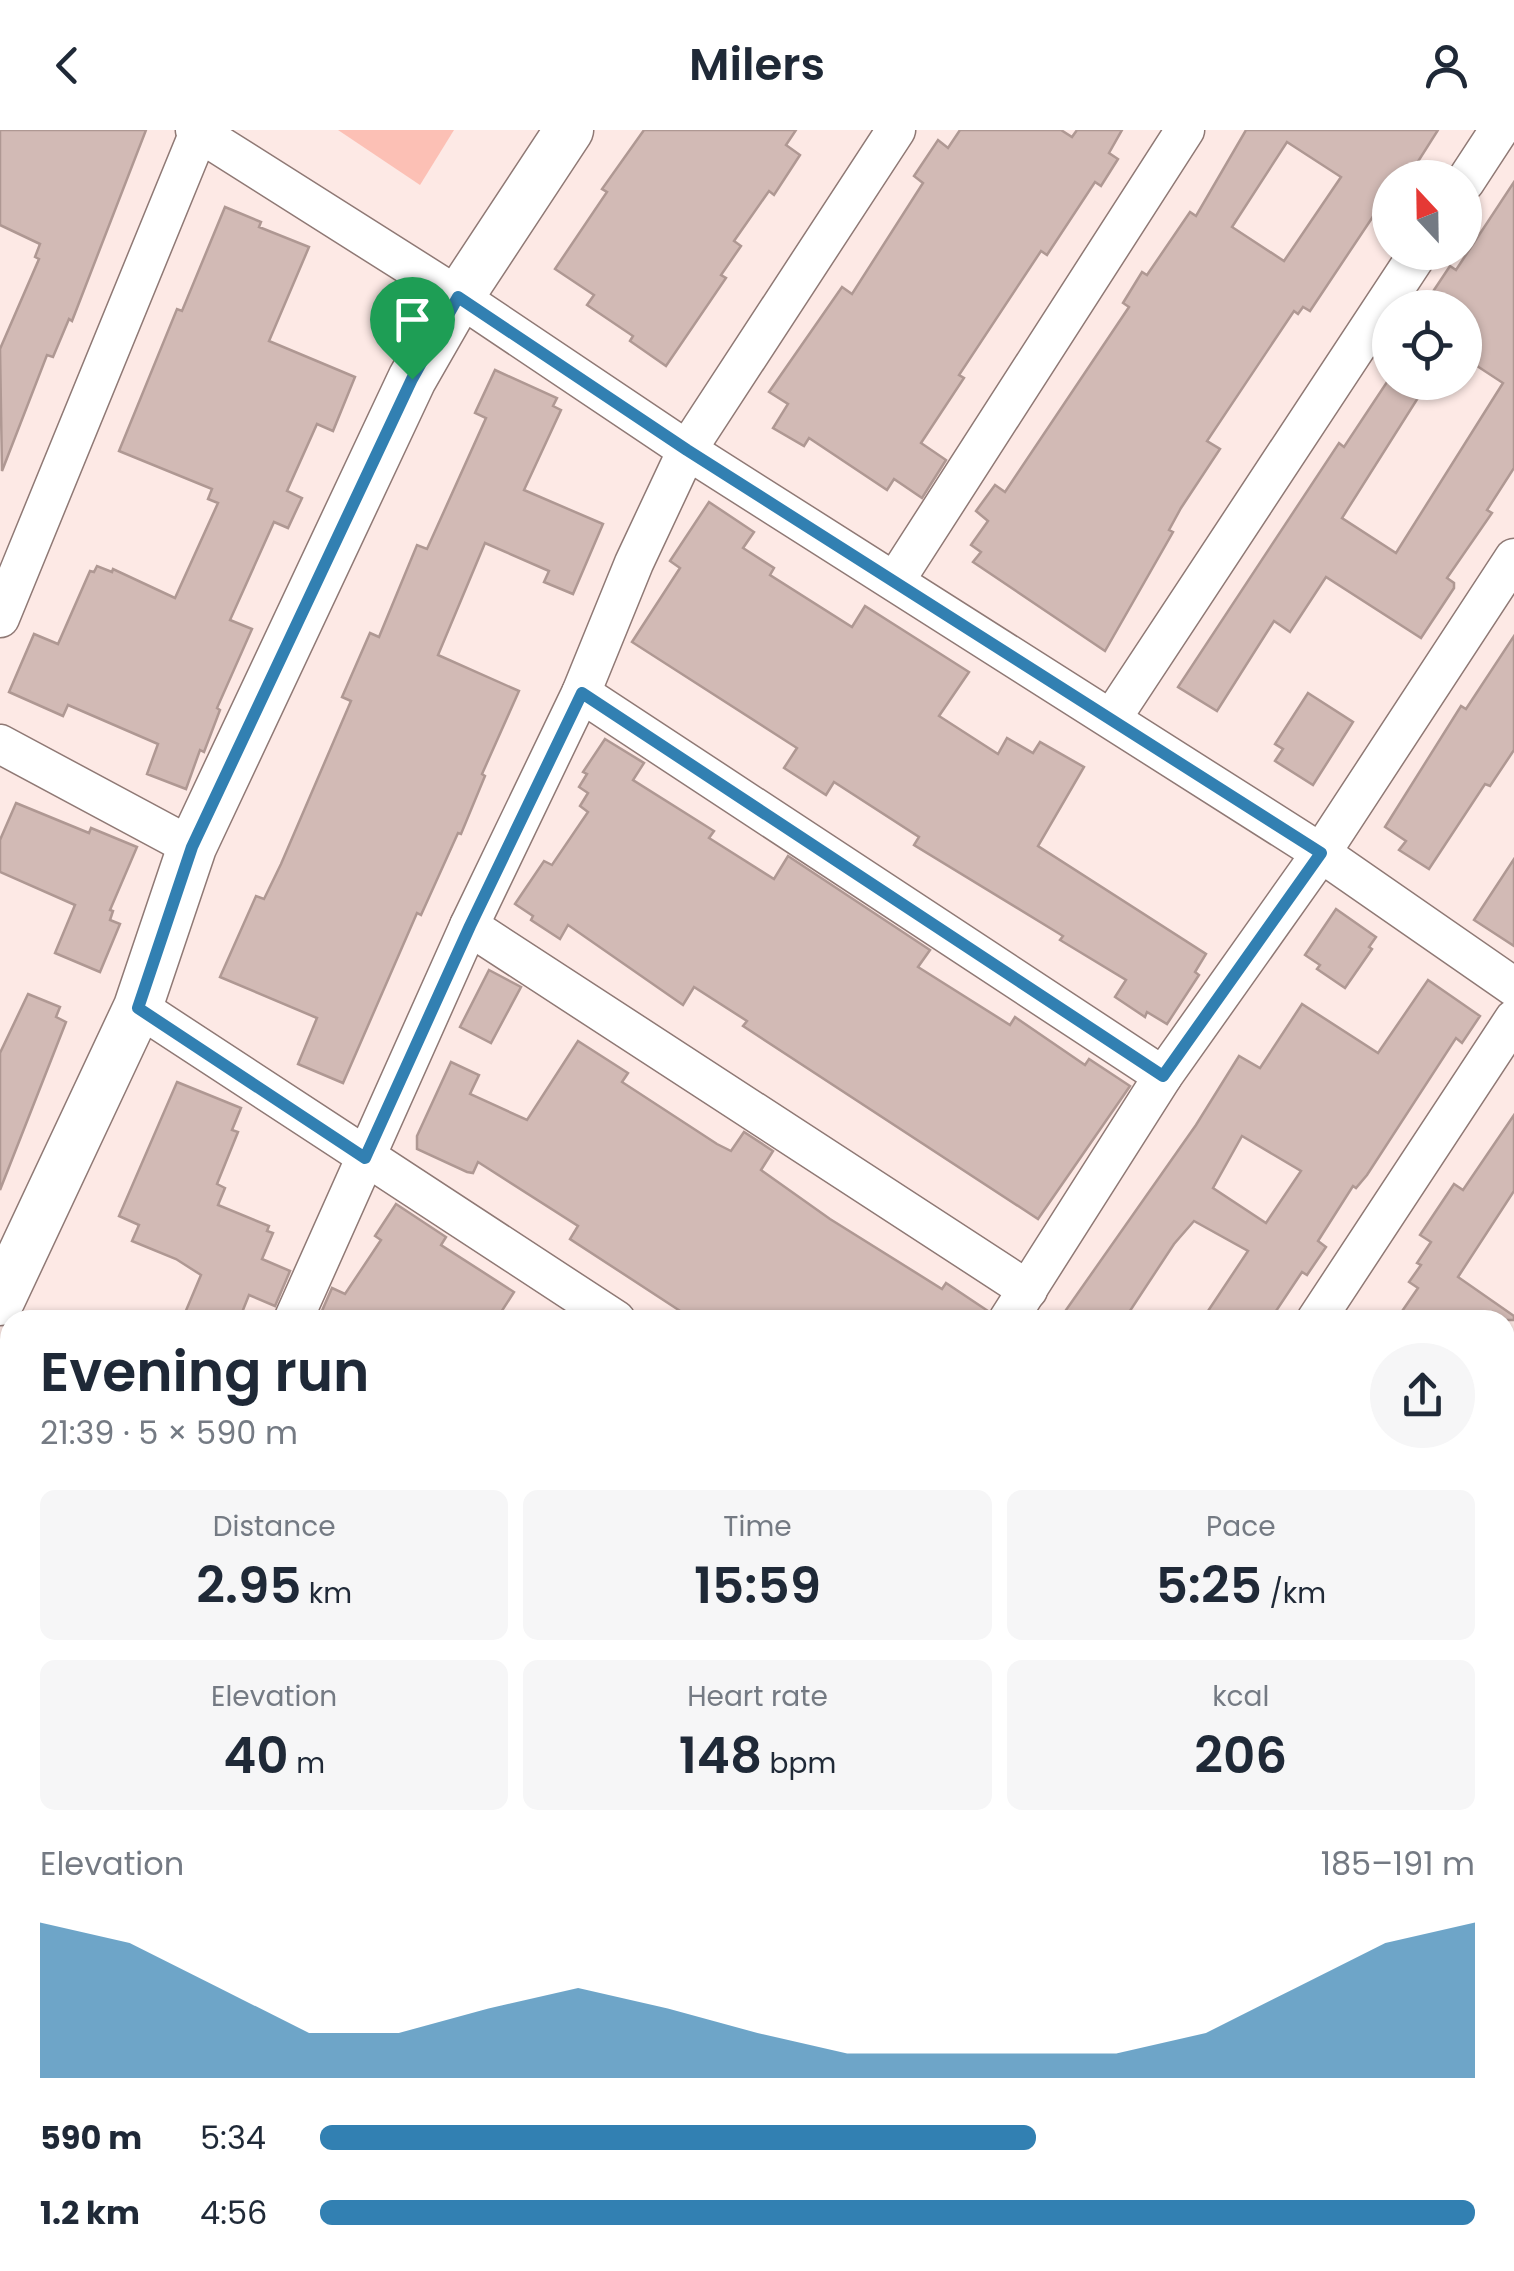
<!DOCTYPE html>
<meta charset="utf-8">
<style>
:root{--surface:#fff;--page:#f6f6f7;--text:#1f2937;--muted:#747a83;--accent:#3280b2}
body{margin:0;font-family:Poppins,sans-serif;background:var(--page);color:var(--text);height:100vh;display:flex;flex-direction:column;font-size:38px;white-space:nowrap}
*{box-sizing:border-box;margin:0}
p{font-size:32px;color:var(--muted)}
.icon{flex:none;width:55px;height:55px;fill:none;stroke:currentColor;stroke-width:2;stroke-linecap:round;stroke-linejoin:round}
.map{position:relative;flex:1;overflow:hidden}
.side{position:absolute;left:0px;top:1180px;width:1515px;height:962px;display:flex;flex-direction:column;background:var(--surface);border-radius:30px 30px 0 0;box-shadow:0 2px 8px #0004}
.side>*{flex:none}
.needle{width:65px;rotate:338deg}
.tools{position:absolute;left:1372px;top:30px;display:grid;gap:20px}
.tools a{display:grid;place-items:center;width:110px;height:110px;border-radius:50%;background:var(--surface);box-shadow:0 2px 8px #0004;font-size:50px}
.pin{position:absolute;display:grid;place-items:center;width:85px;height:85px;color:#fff;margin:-102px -42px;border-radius:50% 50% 50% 0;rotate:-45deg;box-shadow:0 0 10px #0007}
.pin .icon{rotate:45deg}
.round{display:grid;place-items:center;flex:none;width:105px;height:105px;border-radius:52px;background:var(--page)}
.headline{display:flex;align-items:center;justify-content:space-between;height:170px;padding:0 40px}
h1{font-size:55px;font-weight:600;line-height:75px}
.stats{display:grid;grid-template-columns:repeat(3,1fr);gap:15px;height:170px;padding:10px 40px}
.stats div{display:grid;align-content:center;border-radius:15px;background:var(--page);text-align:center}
.stats b{font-size:50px;font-weight:600}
.stats small{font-size:28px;font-weight:400}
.stats p{font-size:28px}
.chart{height:280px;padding:20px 40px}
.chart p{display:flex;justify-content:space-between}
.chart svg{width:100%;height:180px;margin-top:10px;fill:var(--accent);opacity:.7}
ul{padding:0 40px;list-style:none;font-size:32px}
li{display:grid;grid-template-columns:160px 120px 1fr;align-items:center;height:75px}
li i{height:25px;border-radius:12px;background:var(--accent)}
header{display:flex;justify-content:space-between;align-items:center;height:130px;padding:0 40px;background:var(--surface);font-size:45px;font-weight:600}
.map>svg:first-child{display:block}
</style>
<header><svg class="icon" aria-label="back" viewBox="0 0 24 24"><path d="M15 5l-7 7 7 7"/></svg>Milers<svg class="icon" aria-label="person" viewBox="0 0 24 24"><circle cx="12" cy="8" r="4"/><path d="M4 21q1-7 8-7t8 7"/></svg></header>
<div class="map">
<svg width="1514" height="2141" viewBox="0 0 1514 2141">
<rect width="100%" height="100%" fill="#fde9e5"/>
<polygon fill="#fcc0b5" points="338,0 454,0 420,55"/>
<g fill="#d2bab5" stroke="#af9893" stroke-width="2.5" fill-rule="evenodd">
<polygon points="0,0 146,0 72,191 69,189 53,227 47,225 2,341 0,219 39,129 35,127 40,114 0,95"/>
<polygon points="644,0 796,0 786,15 800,25 774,65 769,61 734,111 741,116 721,145 726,148 666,236 630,211 633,206 587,175 594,165 555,139 607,62 602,59"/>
<polygon points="960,0 1061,0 1072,7 1077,0 1122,0 1109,23 1118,29 1101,56 1095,52 1047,125 1041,121 959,245 964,248 921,313 946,330 922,368 894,349 887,360 809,308 804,316 773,298 788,274 769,262 842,157 852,164 923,53 914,46 938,10 948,18"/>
<path d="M 1246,0 L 1438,0 L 1412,41 L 1406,37 L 1399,48 L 1390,48 L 1390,61 L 1310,181 L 1303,177 L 1298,184 L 1294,181 L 1207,311 L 1220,319 L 1181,378 L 1169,400 L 1173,402 L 1105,521 L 973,432 L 981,422 L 971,415 L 988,391 L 976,381 L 995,355 L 1005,362 L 1129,177 L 1123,173 L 1142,142 L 1147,145 L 1190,82 L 1196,86 ZM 1287,12 L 1341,47 L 1284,131 L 1232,97 Z"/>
<polygon points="1514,52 1514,338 1487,380 1492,383 1447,448 1454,453 1454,458 1421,508 1326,447 1290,502 1274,491 1217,581 1178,557 1339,313 1344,317 1387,252 1428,252 1342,388 1396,423 1503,253 1465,228 1465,178 1422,178 1450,136 1456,140"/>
<polygon points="225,77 261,92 259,97 309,117 269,211 355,247 333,301 317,294 287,361 302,368 288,398 274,392 230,490 252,499 217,578 220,580 204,622 200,620 186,659 147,644 158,614 68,575 63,586 9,562 34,504 58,514 90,441 94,442 97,436 112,442 113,439 175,468 218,373 208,369 212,359 119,321 177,179 182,181"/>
<polygon points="495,240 557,268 553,276 561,280 524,360 603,394 573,464 544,452 549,441 485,413 438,525 519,561 482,644 485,646 461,704 458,703 421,785 417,783 343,953 298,934 317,888 220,847 256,766 264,769 281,734 351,571 342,567 370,503 379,507 417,415 427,419 486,288 475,283"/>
<polygon points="709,372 754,402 743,418 774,438 770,445 852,497 865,476 969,542 939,586 998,624 1007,608 1033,623 1040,612 1084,637 1038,716 1206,824 1195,842 1199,845 1167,894 1147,882 1145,887 1115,867 1126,850 1060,810 1063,806 914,715 919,707 834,652 826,665 784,638 797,618 632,512 680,438 670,431"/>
<polygon points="1514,506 1514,620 1490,656 1485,654 1429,739 1399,720 1406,711 1385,697 1461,576 1466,579"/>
<polygon points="1308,563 1353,592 1313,655 1275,631 1283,619 1275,614"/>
<polygon points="605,609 644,633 633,650 714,701 709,708 774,749 788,726 930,820 918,837 1010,895 1015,887 1085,935 1089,929 1130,956 1038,1089 743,896 747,891 694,857 683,875 568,795 560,809 531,790 533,786 515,774 544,731 552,735 588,682 580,676 588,663 579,657 587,644 583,642"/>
<polygon points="16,673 89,703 91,698 137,717 110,780 113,781 110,790 120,794 100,842 55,823 75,775 0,742 0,710"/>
<polygon points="1514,729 1514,816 1474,790"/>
<polygon points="1336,779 1376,807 1369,817 1372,819 1345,858 1317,839 1320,835 1305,825"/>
<polygon points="489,840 521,857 491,913 460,897"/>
<path d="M 1428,850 L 1480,886 L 1462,913 L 1456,908 L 1367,1045 L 1356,1058 L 1353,1056 L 1318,1111 L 1326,1117 L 1307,1145 L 1302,1142 L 1270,1190 L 1202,1190 L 1248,1121 L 1194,1091 L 1174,1114 L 1124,1190 L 1059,1190 L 1196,995 L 1239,926 L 1260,938 L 1302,874 L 1378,923 ZM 1242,1006 L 1301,1041 L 1266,1093 L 1213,1058 Z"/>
<polygon points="28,864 60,877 56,887 66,892 0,1060 0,923"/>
<polygon points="578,911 628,943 622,952 717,1014 731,1021 744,1002 773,1021 761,1040 830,1089 942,1159 946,1153 988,1181 986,1190 694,1190 570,1109 578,1096 478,1032 473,1043 467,1042 417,1019 417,1006 451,932 479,945 470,964 527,990"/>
<polygon points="177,952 241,978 232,1000 238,1002 217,1054 225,1058 218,1075 269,1096 267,1101 273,1103 262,1129 290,1141 275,1176 249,1165 239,1190 182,1190 201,1145 176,1129 132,1111 139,1095 119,1086"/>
<polygon points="1514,985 1514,1061 1458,1147 1514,1186 1514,1190 1396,1190 1418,1158 1409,1152 1421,1135 1417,1133 1431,1112 1420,1105 1454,1054 1463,1060"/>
<polygon points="396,1074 446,1107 441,1115 514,1162 496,1190 318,1190 332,1158 345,1164 381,1110 375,1106"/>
</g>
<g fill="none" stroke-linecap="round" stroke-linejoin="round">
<defs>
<g id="minor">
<polyline points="195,0 459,167 687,320 1321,723 1514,857"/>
<polyline points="1465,52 1499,0"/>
<polyline points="895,451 1185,0"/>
<polyline points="0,488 199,2"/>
<polyline points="581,563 1163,946"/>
<polyline points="1112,588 1419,122"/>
<polyline points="0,614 192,717"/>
<polyline points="469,796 1028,1160"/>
<polyline points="138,877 616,1190"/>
<polyline points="293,1190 469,796 581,563 634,433 687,320 896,0"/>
<polyline points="1008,1190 1163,946 1321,723 1514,428"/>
<polyline points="1316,1190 1514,889"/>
<polyline points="1505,1387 1514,1373"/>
<polyline points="0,1819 10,1802"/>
<polyline points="667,2132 680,2141"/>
</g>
<g id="tertiary">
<polyline points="0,1171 138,877 192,717 412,249 459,167 569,0"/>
<polyline points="0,2032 10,2038"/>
<polyline points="155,2132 168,2141"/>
</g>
</defs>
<use href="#minor" stroke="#8f7975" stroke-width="41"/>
<use href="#tertiary" stroke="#8f7975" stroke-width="51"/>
<use href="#minor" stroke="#fff" stroke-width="38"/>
<use href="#tertiary" stroke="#fff" stroke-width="48"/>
</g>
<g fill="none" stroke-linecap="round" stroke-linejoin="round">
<defs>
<polygon id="route" points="458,167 687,320 1321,723 1163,946 582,563 470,796 365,1028 138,878 192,717 412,249"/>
</defs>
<use href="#route" stroke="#fff" stroke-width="20"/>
<use href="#route" stroke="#3280b2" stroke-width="12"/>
</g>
</svg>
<div class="tools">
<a><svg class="needle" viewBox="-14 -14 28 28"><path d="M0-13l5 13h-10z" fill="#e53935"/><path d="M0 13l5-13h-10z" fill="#747a83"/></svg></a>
<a><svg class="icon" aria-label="locate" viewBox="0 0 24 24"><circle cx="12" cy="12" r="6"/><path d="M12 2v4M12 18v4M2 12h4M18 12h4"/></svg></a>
</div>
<div class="pin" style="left:412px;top:249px;background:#1e9e55"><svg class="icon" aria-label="arrive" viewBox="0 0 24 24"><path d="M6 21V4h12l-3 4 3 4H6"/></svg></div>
<section class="side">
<div class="headline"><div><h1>Evening run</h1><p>21:39 · 5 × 590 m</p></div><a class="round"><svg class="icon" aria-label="share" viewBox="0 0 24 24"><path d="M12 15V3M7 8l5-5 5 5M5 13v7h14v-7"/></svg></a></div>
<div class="stats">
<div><p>Distance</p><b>2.95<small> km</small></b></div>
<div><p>Time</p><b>15:59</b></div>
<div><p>Pace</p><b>5:25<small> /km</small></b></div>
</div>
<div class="stats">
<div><p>Elevation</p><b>40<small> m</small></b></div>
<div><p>Heart rate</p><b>148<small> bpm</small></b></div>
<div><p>kcal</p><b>206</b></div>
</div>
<div class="chart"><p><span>Elevation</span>185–191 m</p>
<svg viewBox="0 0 160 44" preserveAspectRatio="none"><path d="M0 44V6L10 11L20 22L30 33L40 33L50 27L60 22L70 27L80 33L90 38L100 38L110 38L120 38L130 33L140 22L150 11L160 6V44z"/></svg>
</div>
<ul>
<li><b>590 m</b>5:34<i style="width:62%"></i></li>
<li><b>1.2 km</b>4:56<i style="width:100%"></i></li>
</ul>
</section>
</div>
